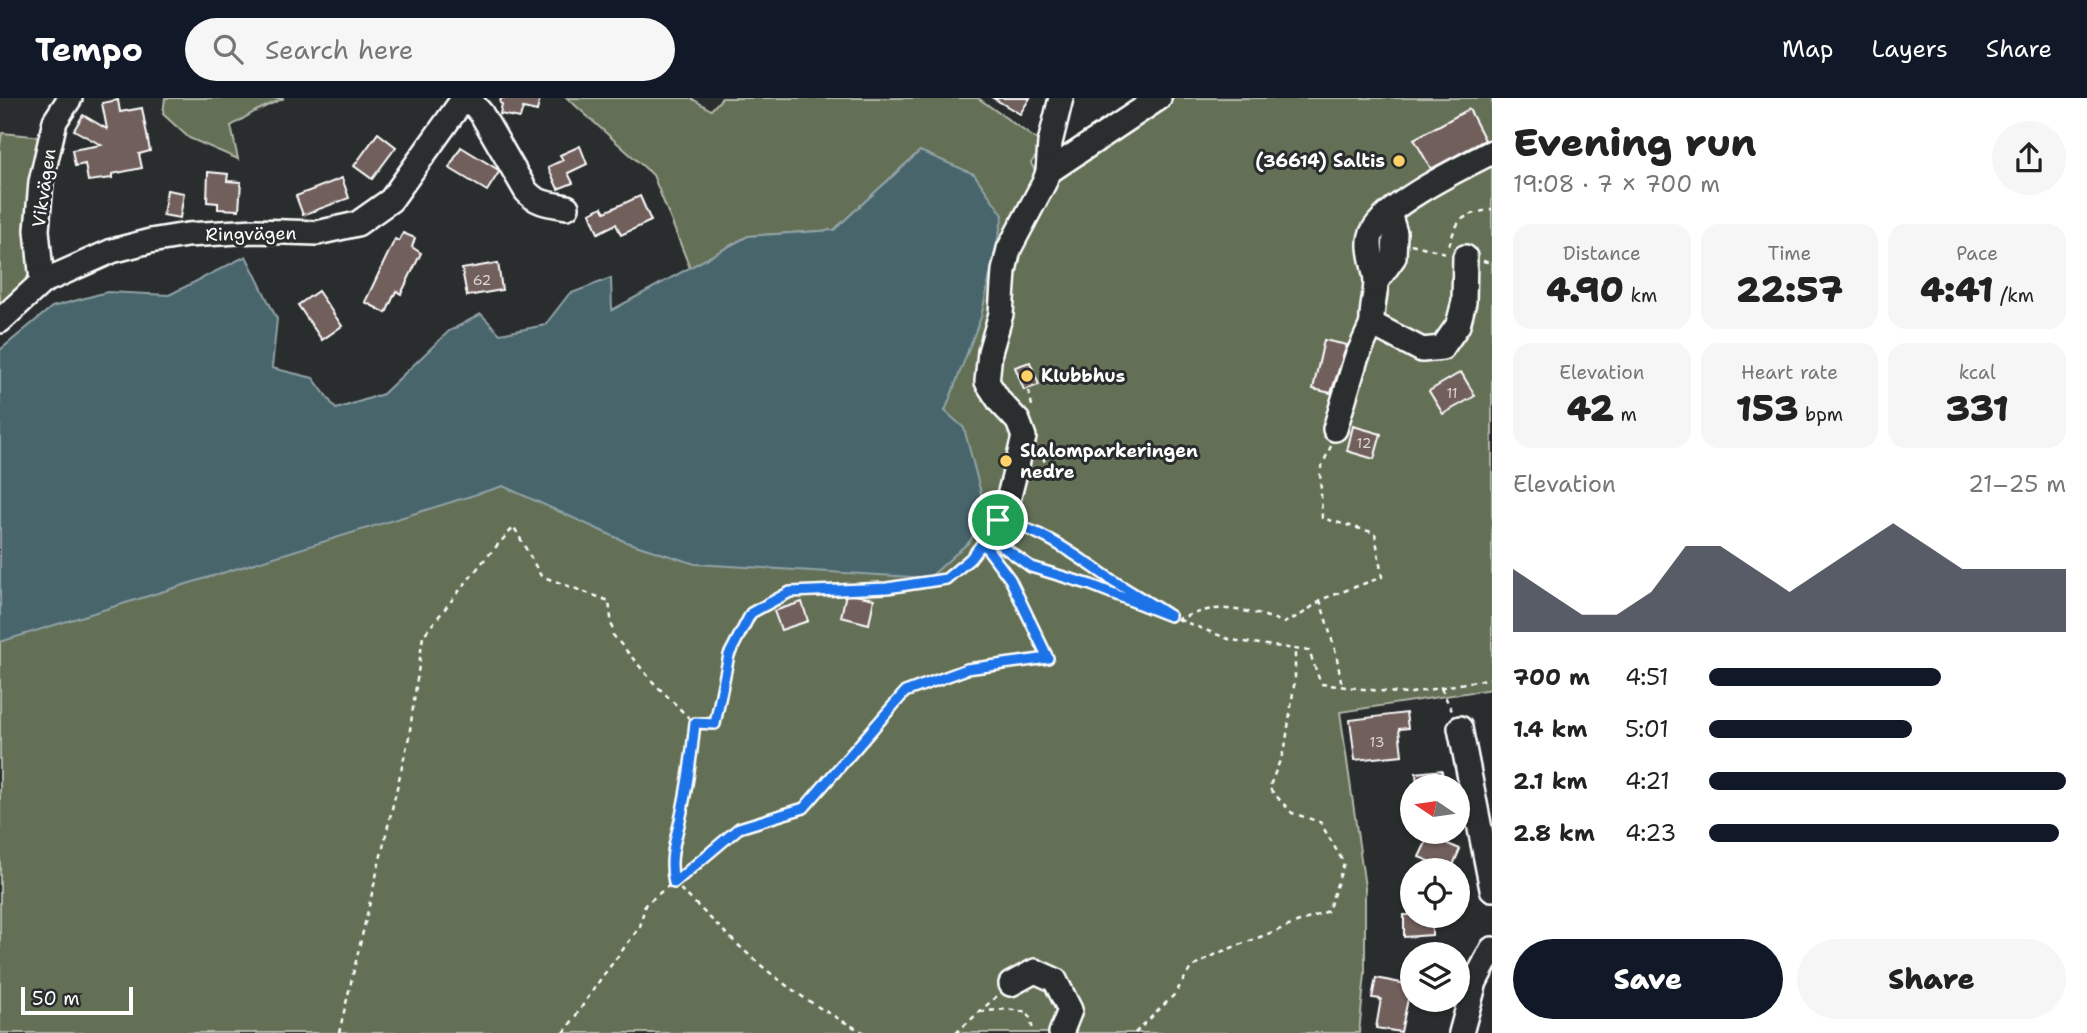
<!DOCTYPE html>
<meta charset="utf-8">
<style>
:root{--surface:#fff;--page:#f6f6f6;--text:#222;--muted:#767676;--accent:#111827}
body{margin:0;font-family:"Shantell Sans",sans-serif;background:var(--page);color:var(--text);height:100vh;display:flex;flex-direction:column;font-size:26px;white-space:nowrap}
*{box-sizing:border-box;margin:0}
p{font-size:23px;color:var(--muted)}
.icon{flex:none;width:38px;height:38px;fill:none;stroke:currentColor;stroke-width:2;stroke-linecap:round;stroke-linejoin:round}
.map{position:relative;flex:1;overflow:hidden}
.details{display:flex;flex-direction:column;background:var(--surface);width:595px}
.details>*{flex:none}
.needle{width:46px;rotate:283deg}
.controls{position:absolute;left:1400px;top:676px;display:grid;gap:14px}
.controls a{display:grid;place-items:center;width:70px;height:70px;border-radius:50%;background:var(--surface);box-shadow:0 2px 5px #0004;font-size:35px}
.scale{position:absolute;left:21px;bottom:18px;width:112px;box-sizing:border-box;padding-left:7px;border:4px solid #fff;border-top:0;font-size:19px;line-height:24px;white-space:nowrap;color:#fff;-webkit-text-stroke:5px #2a2d2e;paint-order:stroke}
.pin{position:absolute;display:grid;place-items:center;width:60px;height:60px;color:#fff;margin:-30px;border:4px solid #fff;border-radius:50%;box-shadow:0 2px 7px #0007}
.round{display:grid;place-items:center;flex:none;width:74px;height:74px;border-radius:37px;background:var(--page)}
.head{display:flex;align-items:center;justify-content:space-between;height:119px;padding:0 21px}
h1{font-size:38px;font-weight:800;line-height:52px}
.figures{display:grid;grid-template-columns:repeat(3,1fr);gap:10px;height:119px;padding:7px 21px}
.figures div{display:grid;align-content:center;border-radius:18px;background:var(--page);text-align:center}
.figures b{font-size:35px;font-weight:800}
.figures small{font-size:19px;font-weight:400}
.figures p{font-size:19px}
.chart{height:196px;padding:14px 21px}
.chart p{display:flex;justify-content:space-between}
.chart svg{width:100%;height:126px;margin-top:7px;fill:var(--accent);opacity:.7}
.primary-button{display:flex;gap:14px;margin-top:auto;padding:14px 21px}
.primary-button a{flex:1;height:80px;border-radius:42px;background:var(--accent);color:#fff;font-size:28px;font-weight:800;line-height:80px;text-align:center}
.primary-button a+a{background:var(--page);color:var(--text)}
ul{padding:0 21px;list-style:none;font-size:23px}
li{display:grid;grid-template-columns:112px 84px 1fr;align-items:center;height:52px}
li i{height:18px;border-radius:9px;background:var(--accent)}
header{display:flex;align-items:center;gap:42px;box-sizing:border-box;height:98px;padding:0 35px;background:var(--accent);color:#fff}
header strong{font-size:33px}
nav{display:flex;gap:38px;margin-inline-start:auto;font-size:24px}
.search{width:490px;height:63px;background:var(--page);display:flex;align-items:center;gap:18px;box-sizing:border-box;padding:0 24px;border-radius:38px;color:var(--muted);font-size:26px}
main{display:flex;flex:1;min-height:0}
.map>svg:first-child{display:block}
</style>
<header>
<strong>Tempo</strong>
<div class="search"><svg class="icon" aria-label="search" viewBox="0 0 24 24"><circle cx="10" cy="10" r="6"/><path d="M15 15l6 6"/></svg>Search here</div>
<nav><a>Map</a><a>Layers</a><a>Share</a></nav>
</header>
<main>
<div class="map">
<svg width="1492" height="935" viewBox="0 0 1492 935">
<rect width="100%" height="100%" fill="#2a2d2e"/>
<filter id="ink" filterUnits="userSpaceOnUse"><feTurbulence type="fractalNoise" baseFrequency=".0143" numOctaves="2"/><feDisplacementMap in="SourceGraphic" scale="14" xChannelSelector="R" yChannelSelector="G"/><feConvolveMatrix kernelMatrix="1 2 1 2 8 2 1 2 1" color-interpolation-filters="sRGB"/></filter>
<g filter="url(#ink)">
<g fill="#646f56" stroke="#b2b7aa" stroke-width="2">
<polygon points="165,0 284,0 256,13 231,28 238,61 189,40 163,16"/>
<polygon points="567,0 691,0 711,12 722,0 978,0 1044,47 1031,65 1042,87 1167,0 1492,0 1492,591 1340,614 1365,789 1365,876 1359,935 0,935 0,429 706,326 920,53 834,132 748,138 690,170 653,77"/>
<polygon points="2,35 43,39 32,171 25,186 0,213 0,48"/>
</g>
<polygon fill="#48656c" stroke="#91a3a7" stroke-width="2" points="920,53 974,76 1003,117 981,219 945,313 964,330 986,414 970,443 929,480 695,466 626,444 503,388 0,544 0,252 52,209 107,194 169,197 246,158 277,221 272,270 313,280 336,311 383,296 449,233 481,216 500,236 545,227 569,196 611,180 612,212 748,138 834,132"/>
<g fill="#715f5b" stroke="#fff" stroke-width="2">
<polygon points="501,0 540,0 537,13 523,10 520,20 500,16 502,6 500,5"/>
<polygon points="993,0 1030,0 1020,16"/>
<polygon points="118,2 120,14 142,10 150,53 139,56 142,70 112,76 112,80 88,83 85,66 75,68 72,52 101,47 74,32 83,17 107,31 102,5"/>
<polygon points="1469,11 1485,42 1431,71 1414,41"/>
<polygon points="378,35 396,49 372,81 354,68"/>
<polygon points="580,48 587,66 568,75 573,85 558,91 548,69 563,62 560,57"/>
<polygon points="461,49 497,71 499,74 487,93 449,70"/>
<polygon points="208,74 228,76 227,83 241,84 239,112 218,111 218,105 207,104"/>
<polygon points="342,80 349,100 303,117 296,98"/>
<polygon points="167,92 184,95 180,120 163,117"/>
<polygon points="640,98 651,123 621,137 616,126 598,135 590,115 602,109 605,114"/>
<polygon points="403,135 415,140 412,149 421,155 401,196 396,193 386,215 365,204 395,141 399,143"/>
<polygon points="498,165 502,192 467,198 462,171"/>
<polygon points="318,193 342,228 322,242 298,207"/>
<polygon points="1324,242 1347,247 1331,295 1313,291"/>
<polygon points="1030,264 1039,287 1024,292 1015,269"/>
<polygon points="1461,274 1475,298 1443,316 1429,293"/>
<polygon points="1353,328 1381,336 1374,361 1347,353"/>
<polygon points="846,495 874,501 869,526 841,519"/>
<polygon points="802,504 808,523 781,532 774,513"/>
<polygon points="1406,615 1408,630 1399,631 1402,657 1355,662 1350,622"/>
<polygon points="1442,672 1443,688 1417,688 1416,675"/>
<polygon points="1429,738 1460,751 1451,772 1419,759"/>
<polygon points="1404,817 1432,817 1432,837 1404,839"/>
<polygon points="1376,880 1411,887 1401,934 1376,930 1381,901 1372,900"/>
</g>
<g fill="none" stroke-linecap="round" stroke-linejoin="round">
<defs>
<g id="minor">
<path d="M 468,0 L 481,15 L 526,93 C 537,106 551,106 567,109"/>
<polyline points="1048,74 1050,45 1061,0"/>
<path d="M 1465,159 L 1464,204 L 1458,227 L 1442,250 L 1422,252 L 1372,226 C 1371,211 1376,197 1376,183 C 1375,169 1366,148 1372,135 C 1385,106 1463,69 1492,54"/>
<polyline points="42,184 37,132 41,84 55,23 70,0"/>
<polyline points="1376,184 1394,159 1395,135 1389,115"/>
<polyline points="0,223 42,184 112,153 150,143 187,137 255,133 317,135 357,126 391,102 464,0"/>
<polyline points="1335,331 1356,261 1372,226"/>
<polyline points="1006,410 1024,339 1018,323 1000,304 987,284 990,254 1001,216 1004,173 1009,151 1044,85 1048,74 1159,0"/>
<polyline points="1460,630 1492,791"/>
<polyline points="1011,886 1035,873 1055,882 1070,912 1061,935"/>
<polyline points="1461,935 1475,884 1492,851"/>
</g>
</defs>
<use href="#minor" stroke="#fff" stroke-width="28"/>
<g stroke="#fff" stroke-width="2.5" stroke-dasharray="5 5" stroke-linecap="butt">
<polyline points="1411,146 1446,155"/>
<path d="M 1449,148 C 1458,118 1462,118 1492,111"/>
<polyline points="1483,163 1492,165"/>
<polyline points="1029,293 1032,308"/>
<polyline points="1331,348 1320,372 1322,420 1375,435 1382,479 1320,502 1336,555 1342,588"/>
<polyline points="1041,349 1045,366"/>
<polyline points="1017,426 1035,433 1068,450 1112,482 1164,514"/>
<polyline points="988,438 1031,469 1091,487 1231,542 1309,553 1321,586 1406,596 1492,580"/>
<path d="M 1176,521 C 1189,518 1202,512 1214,511 C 1231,509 1268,517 1284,525 L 1302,516 L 1320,503"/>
<polyline points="1441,590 1453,615"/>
<path d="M 694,626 C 692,656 688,685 682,714 C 676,740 668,757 674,785 C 709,818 743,855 782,884 C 808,904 836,920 865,935"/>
<polyline points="980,914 1006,911 1028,914 1034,935"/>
<polyline points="339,935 409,639 423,538 485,461 514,429 541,478 609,503 613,537 653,584 694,625 715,626 728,557 751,515 791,494 887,490 946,481 970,461 997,425"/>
<polyline points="564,935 602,879 640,829 645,807 739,730 804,710 905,594 967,571 1048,560 1010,481 983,445"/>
<polyline points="956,935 998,897"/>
<polyline points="1135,935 1175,896 1191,870 1218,855 1328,813 1344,765 1320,724 1292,715 1269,690 1285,650 1295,581 1295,551"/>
</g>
<use href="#minor" stroke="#2a2d2e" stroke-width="23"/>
</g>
</g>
<g fill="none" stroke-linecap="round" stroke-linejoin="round" filter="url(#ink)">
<defs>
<path id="route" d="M 998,422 L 988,438 L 970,461 L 946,481 L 887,490 L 790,494 L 751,515 L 729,557 L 715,626 L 695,625 C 692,655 688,684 682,713 C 677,740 668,757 674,785 L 739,730 L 804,710 L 905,594 L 967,571 L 1048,560 L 1010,481 L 983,445 L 988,438 L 1031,469 L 1091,487 L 1170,518 C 1150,505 1129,493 1109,480 C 1072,455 1043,432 998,422"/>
</defs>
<use href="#route" stroke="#fff" stroke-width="14"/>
<use href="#route" stroke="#1a73e8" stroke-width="9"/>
</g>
<g fill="#ffd166" stroke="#2a2d2e" stroke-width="2.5">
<circle cx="1399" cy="63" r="7"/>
<circle cx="1027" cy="278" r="7"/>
<circle cx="1006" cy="363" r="7"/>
</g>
<g text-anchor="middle" stroke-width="6" stroke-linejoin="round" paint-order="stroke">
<g font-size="14" fill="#dcd7d6">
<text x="482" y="187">62</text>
<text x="1452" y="300">11</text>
<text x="1364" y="350">12</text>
<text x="1377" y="649">13</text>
</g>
<g font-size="18" font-weight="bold" fill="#fff" stroke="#2a2d2e" text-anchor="start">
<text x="1385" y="69" text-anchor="end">(36614) Saltis</text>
<text x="1041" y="284">Klubbhus</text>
<text x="1020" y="359">Slalomparkeringen<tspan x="1020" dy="21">nedre</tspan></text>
</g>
<g font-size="18" fill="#fff" stroke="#2a2d2e">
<text transform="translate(44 90) rotate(-82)" y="6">Vikvägen</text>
<text transform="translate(251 136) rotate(-1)" y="6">Ringvägen</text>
</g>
</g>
</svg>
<div class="controls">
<a><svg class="needle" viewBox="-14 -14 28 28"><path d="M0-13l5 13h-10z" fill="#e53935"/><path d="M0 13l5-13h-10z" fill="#767676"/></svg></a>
<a><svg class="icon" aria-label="locate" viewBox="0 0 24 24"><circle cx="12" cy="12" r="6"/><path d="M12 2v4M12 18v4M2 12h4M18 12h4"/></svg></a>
<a><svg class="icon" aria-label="layers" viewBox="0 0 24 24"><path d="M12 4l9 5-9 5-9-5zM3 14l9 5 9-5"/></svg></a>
</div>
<div class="scale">50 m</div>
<div class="pin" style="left:998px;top:422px;background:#1e9e55"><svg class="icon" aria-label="arrive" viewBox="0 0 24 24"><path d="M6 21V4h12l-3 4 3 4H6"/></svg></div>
</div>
<section class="details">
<div class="head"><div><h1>Evening run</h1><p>19:08 · 7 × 700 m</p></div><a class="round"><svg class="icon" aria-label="share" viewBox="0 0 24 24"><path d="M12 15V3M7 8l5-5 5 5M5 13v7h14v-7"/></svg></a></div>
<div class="figures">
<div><p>Distance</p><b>4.90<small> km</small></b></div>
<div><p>Time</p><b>22:57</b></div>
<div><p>Pace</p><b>4:41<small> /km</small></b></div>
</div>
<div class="figures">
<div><p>Elevation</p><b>42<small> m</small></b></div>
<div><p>Heart rate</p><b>153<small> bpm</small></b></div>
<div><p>kcal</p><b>331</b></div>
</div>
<div class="chart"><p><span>Elevation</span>21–25 m</p>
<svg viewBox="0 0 160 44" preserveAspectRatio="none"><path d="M0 44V22L10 30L20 38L30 38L40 30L50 14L60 14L70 22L80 30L90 22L100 14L110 6L120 14L130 22L140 22L150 22L160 22V44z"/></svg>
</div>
<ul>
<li><b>700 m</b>4:51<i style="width:65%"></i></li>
<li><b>1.4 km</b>5:01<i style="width:57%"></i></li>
<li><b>2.1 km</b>4:21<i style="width:100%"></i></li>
<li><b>2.8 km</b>4:23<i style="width:98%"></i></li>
</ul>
<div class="primary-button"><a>Save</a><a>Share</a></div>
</section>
</main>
